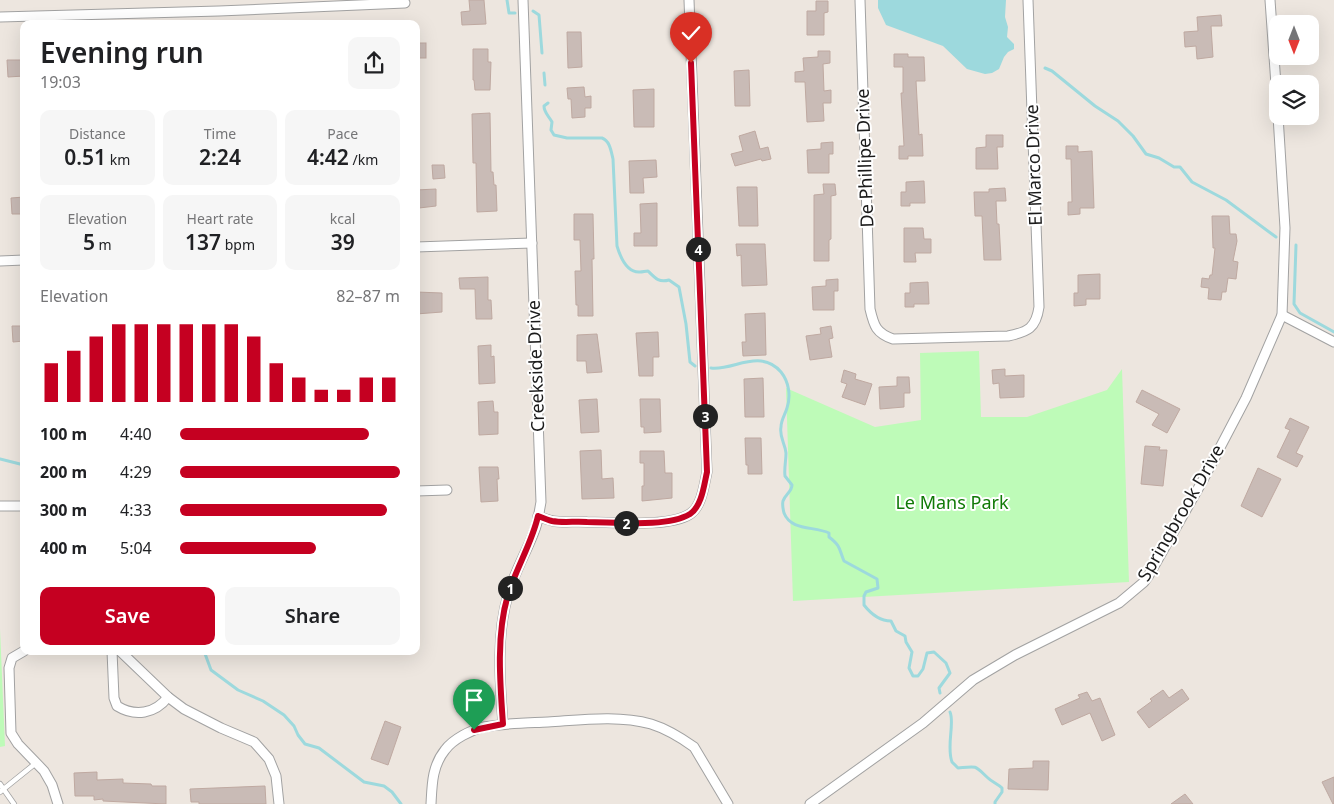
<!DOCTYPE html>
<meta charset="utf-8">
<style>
:root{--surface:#fff;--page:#f6f6f6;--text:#202124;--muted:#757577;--accent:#c50021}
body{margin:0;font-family:"Noto Sans",sans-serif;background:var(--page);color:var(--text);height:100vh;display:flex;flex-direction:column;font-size:19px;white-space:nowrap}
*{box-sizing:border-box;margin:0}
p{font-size:16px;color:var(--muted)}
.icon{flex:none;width:28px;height:28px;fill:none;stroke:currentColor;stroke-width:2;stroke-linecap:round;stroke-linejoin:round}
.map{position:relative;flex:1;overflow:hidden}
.details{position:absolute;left:20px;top:20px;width:400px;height:635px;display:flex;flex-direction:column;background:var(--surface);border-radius:10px;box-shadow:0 5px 20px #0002}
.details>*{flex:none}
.needle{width:32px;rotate:180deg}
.controls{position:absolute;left:1269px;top:15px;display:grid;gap:10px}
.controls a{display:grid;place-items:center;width:50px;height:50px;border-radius:10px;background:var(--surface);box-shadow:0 5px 20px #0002;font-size:25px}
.pin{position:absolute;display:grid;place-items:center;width:42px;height:42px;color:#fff;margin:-51px -21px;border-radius:50% 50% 50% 0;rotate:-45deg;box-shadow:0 0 5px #0007}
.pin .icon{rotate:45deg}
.km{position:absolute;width:25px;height:25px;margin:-12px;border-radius:50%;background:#222;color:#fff;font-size:14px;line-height:25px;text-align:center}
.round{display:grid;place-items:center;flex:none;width:52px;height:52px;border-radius:10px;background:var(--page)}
.overview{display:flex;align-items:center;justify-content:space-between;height:85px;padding:0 20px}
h1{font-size:28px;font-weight:600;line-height:38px}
.figures{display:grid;grid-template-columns:repeat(3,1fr);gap:8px;height:85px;padding:5px 20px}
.figures div{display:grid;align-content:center;border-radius:10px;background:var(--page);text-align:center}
.figures b{font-size:21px;font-weight:600}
.figures small{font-size:14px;font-weight:400}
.figures p{font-size:14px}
.chart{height:140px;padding:10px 20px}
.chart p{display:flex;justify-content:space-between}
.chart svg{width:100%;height:90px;margin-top:5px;stroke:var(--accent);stroke-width:6}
.button{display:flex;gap:10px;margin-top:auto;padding:10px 20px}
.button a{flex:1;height:58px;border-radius:10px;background:var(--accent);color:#fff;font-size:20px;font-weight:600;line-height:58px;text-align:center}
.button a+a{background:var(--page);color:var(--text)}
ul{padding:0 20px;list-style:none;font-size:16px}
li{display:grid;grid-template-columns:80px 60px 1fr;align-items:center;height:38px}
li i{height:12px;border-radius:6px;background:var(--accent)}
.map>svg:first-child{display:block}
</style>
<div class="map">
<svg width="1334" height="804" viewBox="0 0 1334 804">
<rect width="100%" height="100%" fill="#ede6df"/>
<g fill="#befbb8">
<polygon points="979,351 981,417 1027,417 1107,390 1122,369 1129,582 793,601 786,388 875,427 921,420 920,353"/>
<polygon points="0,629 5,746 0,747"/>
</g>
<polygon fill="#9dd9dd" points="878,0 1006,0 1005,17 1008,27 1007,37 1014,44 1014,49 1008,52 1004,57 999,69 992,73 985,74 967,69 943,46 886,25 878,8"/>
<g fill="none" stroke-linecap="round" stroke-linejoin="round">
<g stroke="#9dd9dd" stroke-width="3">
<polyline points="507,0 509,13 515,13"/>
<polyline points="533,11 539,15 542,53"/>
<polyline points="1045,68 1052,71 1095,106 1118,121 1133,136 1146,154 1159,158 1174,167 1180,167 1192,182 1226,200 1276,237"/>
<polyline points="544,73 545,85"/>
<path d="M 548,103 L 544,106 C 544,113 549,116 552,122 L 551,130 L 554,135 L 567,138 L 602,138 C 610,141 611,151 613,159 L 617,246 C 620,256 626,273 640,272 C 643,272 645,271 648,271 C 655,278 659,283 669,280 L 679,287 L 686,324 L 690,362 L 695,366"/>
<polyline points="1296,245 1294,304 1300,313 1334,332"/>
<path d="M 711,368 C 728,370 744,359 761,361 C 769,362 775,365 781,372 C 789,382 791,396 787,408 C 785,415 781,420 781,427 C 779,437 785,443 786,453 C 786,461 784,468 785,476 L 792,485 C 792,492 785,494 783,501 C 782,505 783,509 784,513 C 791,531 814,526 829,533 L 829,537 C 841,546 839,549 844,561 L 877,579 L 878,588 L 866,592 L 864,596 L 864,605 C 871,614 879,621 891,621 L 896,631 L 905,636 L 906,642 L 912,652 L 909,668 L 913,676 L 918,676 L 923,669 L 927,653 L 934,652 L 946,663 L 950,673 L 939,688 L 940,693"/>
<polyline points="0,459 24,465"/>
<polyline points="204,651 211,670 238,690 263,701 284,715 294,726 298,735 305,744 319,748 364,782 384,786 392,792 401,804"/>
<path d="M 950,712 C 955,723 946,746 952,762 L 958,768 C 978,766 974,765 988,778 C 992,782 998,784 1002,788 L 1002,792 L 995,802 L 995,804"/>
</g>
</g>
<g fill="#c9bbb6" stroke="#bfa9a1">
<polygon points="469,0 484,0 486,24 462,25 461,12 470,11"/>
<polygon points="816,1 828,1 828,12 824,13 824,35 807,35 807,11 816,11"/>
<polygon points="1221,15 1222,26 1211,26 1213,57 1197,59 1196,46 1185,47 1184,32 1198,31 1197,17"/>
<polygon points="567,32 581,32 582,67 568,68"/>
<rect x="416" y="43" width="10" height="15"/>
<polygon points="473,49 488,49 488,62 491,62 490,90 475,90 474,80 473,80"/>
<polygon points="818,51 830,51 830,63 823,64 824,91 831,90 831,103 823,103 824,121 807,122 805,82 795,82 795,72 804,71 803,58 818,57"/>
<polygon points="894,54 908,54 908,57 924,57 925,81 916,81 919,135 922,134 923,156 908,156 908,159 899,159 899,146 904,146 901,93 903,93 903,67 894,67"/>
<polygon points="7,60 24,60 24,76 8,77"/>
<polygon points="749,70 750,106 735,106 734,71"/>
<polygon points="584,87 585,97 591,96 591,108 585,108 585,117 572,118 571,99 568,99 567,88"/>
<polygon points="654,89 654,127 634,127 633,90"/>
<polygon points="490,113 491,172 493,172 494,185 496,185 497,211 477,212 476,163 473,163 472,114"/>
<polygon points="755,131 760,149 768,147 771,159 762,161 761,159 735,166 731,154 743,151 739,136"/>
<polygon points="986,135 1003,135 1003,147 997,147 998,169 976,169 976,148 986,147"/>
<polygon points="833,142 833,154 829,154 829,173 808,173 807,150 821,149 821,143"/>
<polygon points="1066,146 1078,146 1078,152 1092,151 1094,208 1080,208 1080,214 1068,215 1068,202 1072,202 1071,159 1066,159"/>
<polygon points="656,160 657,177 643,178 644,193 630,193 629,161"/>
<polygon points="432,165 444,165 445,178 433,179"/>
<polygon points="924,181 925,203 910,203 910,206 901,206 901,192 906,192 906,182"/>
<polygon points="823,184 835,184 836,195 831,196 831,239 829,240 829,261 814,261 814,195 824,194"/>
<polygon points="737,187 757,187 758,226 739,226"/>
<polygon points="1005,188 1006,201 996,201 997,224 999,224 1001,260 984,260 982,216 975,216 974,192 989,192 989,189"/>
<polygon points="436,189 436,206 419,208 419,206 416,206 416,190"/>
<polygon points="24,197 24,214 12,214 11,198"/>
<polygon points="657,203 657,246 634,246 634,233 641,233 640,204"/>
<polygon points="574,214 593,214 594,259 592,259 593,316 578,316 578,305 576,305 575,271 581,271 580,240 574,240"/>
<polygon points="1212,216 1229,216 1230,234 1236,234 1237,241 1233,261 1238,262 1236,279 1228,278 1226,292 1222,292 1221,300 1208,299 1209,288 1201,287 1202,278 1209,279 1210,275 1212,275 1215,248 1213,248"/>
<polygon points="904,228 923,228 924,239 931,239 931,253 915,253 916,262 904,262"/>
<polygon points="736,244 765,244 767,285 742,286 741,255 737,256"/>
<polygon points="1100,274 1100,299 1086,299 1086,305 1074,306 1074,293 1078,293 1078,275"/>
<polygon points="488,277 488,300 491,300 492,319 476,319 475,289 460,289 459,278"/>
<polygon points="838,279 838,291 834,291 834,310 813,310 812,287 826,286 826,280"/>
<polygon points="928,282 929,304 914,304 914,307 905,307 905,293 910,293 910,283"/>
<polygon points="416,292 442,293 442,312 416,314"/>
<polygon points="765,313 766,355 743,356 742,342 746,342 745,314"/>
<polygon points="12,326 24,326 24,341 13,342"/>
<polygon points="831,326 833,338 829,339 832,357 810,360 806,336 821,334 820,328"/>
<polygon points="658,332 659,357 653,357 653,376 639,376 636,333"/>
<polygon points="597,334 602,372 587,373 586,361 577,361 577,335"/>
<polygon points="491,345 491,357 494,356 495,383 479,384 478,346"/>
<polygon points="1005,369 1005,376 1024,375 1024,397 1000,398 999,383 993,384 992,370"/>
<polygon points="844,370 856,374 855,379 872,384 865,405 842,397 847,384 841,382"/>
<polygon points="897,377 909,377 910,393 904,393 904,407 880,409 879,387 897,386"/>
<polygon points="763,378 764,417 745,417 744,379"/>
<polygon points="1142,390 1180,409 1167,433 1152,425 1159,414 1136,402"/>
<polygon points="597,399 599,432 581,433 579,400"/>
<polygon points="640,399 660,399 661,432 644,433 644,427 641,427"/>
<polygon points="493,401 494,412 498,412 498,434 479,435 478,402"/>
<polygon points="1290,418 1309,427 1296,453 1303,456 1297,467 1277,457 1290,430 1285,428"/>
<polygon points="745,438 761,438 762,474 748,474 748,465 746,465"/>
<polygon points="1145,446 1160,447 1159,450 1167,450 1163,486 1141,484"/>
<polygon points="601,450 602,479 613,478 614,498 582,499 580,451"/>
<polygon points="640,451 664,451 665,473 672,473 672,498 642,501 642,486 644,486 644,463 640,463"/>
<polygon points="479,467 498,467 499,479 497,479 498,501 481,502"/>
<polygon points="1258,468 1281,479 1262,517 1241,506"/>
<polygon points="1182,689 1189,699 1149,728 1137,712 1152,701 1150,699 1163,690 1169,698"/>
<polygon points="1087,692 1092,701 1100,698 1115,735 1102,741 1090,713 1062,725 1055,709 1080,698 1078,695"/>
<polygon points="385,721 401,727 388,765 371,759"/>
<polygon points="1033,761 1049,761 1048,790 1008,789 1009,769 1033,768"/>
<polygon points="97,772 97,780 123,779 123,783 151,784 152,786 166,786 166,804 103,801 103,799 94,800 94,796 75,796 74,773"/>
<polygon points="1334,777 1334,804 1333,804 1322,782"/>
<polygon points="265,786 266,804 199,804 199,802 191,802 190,789"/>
<polygon points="1185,794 1193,804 1171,804"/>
</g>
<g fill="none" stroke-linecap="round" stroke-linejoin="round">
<defs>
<g id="lane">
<polyline points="0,784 14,804"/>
<polyline points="0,792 36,763"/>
</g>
<g id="street">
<path d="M 860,0 L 870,309 C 874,326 876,333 893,339 L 1008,336 C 1028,332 1036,328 1039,307 L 1028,0"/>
<polyline points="1270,0 1278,113"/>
<polyline points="0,17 219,11 405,3"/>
<polyline points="416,247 532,243"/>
<polyline points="0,261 24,260"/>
<polyline points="1282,315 1334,342"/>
<polyline points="416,491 447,490"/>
<polyline points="0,506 24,506"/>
<path d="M 538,516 C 543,518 548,520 553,521 C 563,523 576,521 587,522 C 613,522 668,528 690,514 C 702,506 704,485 707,472 L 689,0"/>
<polyline points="24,651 12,658 9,668 11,733 18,744 44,771 52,785 58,804"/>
<path d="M 112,651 L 114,698 L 117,706 C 135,717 155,714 168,697"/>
<polyline points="120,651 168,697 184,709 221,728 254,742 269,759 276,776 279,804"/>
<path d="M 503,724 C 500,683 496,635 508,595 C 514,573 526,553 534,532 C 538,523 539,512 541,502 L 523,0"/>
<path d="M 431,804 C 432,785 432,766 445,750 C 453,739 471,730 484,727 C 505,723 527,723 548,722 C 581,720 618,715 651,724 C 667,729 680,737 694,747 L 728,804"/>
<polyline points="810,804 923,723 973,680 1015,655 1119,603 1144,582 1149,575 1203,480 1246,398 1282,315 1285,228 1278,116"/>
</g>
</defs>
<use href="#lane" stroke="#a2a2a2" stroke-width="6"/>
<use href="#street" stroke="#a2a2a2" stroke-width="11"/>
<use href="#lane" stroke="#fff" stroke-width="4.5"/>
<use href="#street" stroke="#fff" stroke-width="9"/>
</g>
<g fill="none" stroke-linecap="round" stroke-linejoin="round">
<defs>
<path id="route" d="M 474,730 L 503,724 C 500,683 496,634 508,595 C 516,568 532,543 538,516 C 543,518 548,520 552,521 C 563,523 576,521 587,522 C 614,522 667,528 690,514 C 702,506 704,485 707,472 L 691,63"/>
</defs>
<use href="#route" stroke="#fff" stroke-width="10"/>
<use href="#route" stroke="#c50021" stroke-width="6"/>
</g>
<g text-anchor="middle" stroke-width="4" stroke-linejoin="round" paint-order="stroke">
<g font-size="18" fill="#1b1b1b" stroke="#fff">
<text transform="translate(865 158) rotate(-92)" y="6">De Phillipe Drive</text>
<text transform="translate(1034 165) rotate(-92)" y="6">El Marco Drive</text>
<text transform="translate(536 366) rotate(-92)" y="6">Creekside Drive</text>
<text transform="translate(1181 513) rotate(-60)" y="6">Springbrook Drive</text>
</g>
<g font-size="18" fill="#117a07" stroke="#fff">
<text x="952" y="509">Le Mans Park</text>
</g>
</g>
</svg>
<div class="controls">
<a><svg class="needle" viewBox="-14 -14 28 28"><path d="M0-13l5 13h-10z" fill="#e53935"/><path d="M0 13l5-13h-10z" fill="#757577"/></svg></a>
<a><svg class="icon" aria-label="layers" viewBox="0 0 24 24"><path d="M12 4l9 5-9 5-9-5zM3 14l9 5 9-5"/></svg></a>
</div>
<div class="pin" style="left:474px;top:730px;background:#1e9e55"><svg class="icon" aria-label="arrive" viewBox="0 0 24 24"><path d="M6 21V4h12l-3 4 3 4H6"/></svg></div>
<div class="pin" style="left:691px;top:63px;background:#d93025"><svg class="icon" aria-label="check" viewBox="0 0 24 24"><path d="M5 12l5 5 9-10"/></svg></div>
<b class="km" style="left:510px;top:588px">1</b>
<b class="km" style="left:626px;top:523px">2</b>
<b class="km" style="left:705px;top:416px">3</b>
<b class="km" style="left:698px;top:249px">4</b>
<section class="details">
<div class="overview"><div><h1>Evening run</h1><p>19:03</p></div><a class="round"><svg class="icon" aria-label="share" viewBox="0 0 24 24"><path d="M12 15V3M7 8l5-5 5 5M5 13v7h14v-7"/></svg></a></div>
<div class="figures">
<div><p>Distance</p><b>0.51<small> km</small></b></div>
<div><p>Time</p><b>2:24</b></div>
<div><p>Pace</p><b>4:42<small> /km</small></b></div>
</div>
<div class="figures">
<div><p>Elevation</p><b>5<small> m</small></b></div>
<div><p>Heart rate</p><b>137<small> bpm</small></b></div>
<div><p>kcal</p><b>39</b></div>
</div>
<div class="chart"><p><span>Elevation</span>82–87 m</p>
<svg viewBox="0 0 160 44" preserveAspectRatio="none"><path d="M5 44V25M15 44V19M25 44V12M35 44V6M45 44V6M55 44V6M65 44V6M75 44V6M85 44V6M95 44V12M105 44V25M115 44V32M125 44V38M135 44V38M145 44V32M155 44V32"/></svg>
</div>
<ul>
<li><b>100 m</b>4:40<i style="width:86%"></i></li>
<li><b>200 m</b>4:29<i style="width:100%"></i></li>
<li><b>300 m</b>4:33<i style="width:94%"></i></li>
<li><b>400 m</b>5:04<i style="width:62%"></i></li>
</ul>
<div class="button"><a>Save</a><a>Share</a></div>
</section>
</div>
